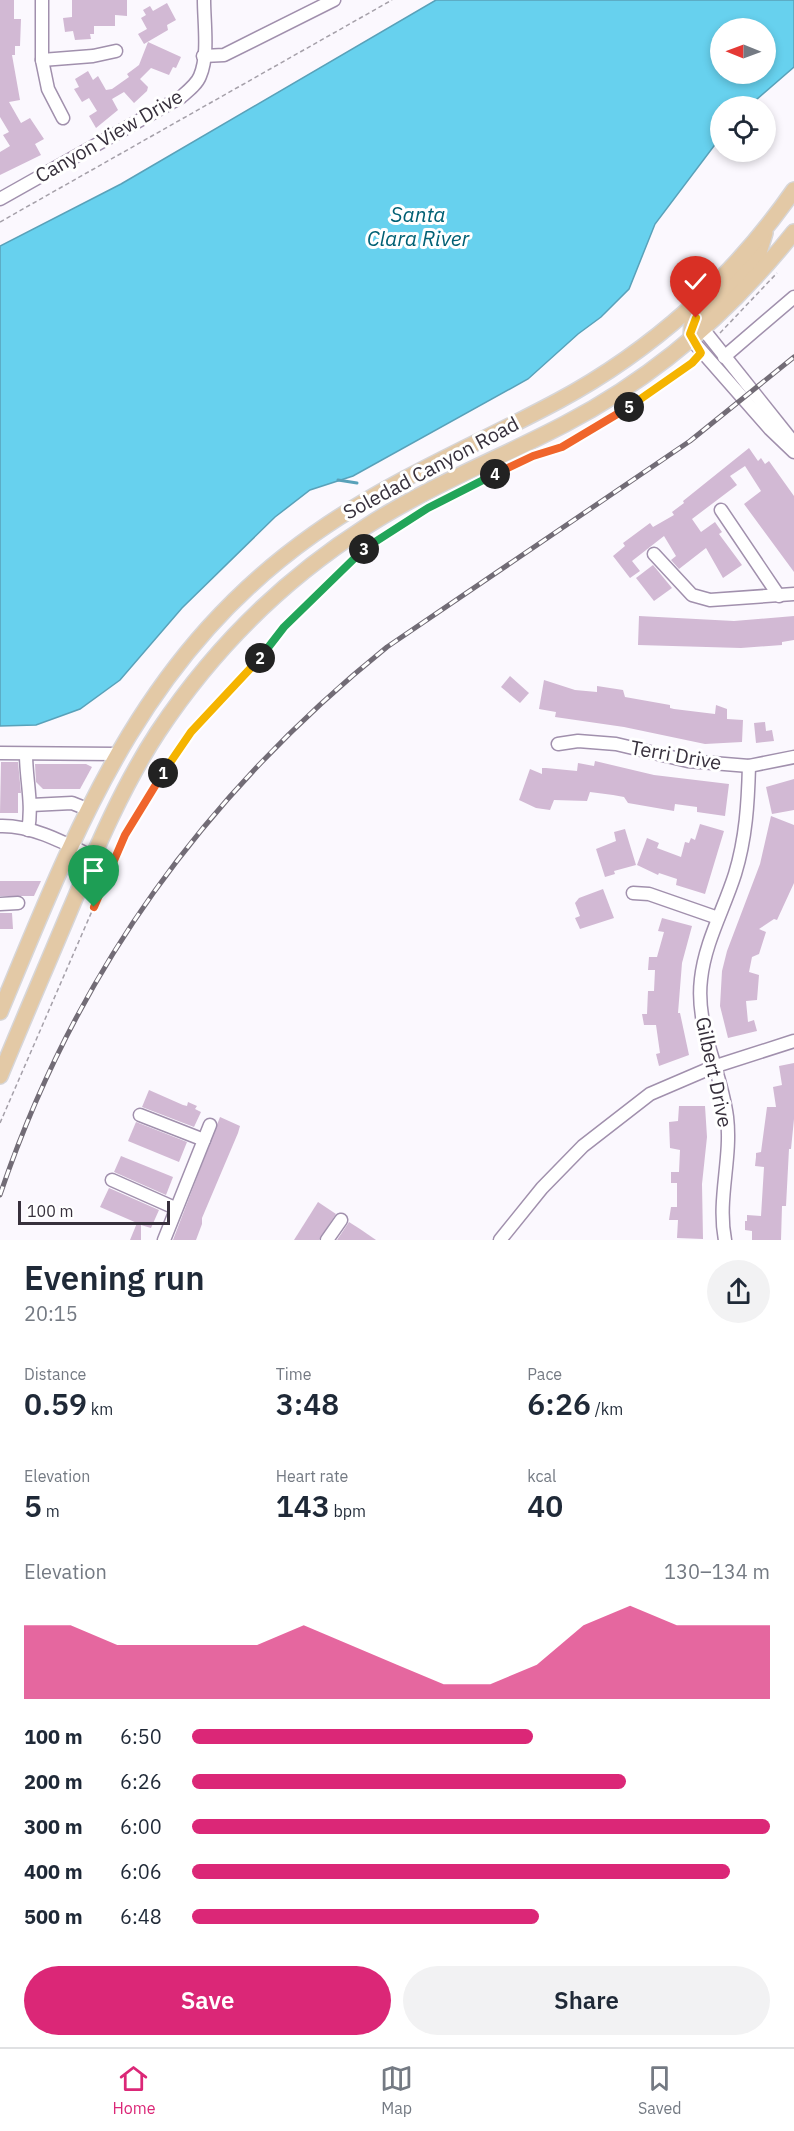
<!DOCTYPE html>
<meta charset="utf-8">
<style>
:root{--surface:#fff;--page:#f2f2f3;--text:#1f2937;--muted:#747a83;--line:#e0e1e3;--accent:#db2777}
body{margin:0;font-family:"IBM Plex Sans",sans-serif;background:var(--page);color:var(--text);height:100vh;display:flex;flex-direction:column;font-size:22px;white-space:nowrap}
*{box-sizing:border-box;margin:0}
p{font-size:20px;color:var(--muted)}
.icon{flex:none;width:33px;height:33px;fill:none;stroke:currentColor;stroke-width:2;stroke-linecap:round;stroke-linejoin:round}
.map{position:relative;height:1240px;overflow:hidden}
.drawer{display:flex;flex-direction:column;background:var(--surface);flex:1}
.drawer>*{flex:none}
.needle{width:39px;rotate:271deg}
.tools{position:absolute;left:710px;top:18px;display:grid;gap:12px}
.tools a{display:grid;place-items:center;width:66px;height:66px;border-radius:50%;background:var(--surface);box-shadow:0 3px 9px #0003;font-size:30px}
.scale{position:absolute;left:18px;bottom:15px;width:152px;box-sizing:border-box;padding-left:6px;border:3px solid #37303c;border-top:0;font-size:16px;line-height:21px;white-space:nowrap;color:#37303c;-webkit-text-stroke:4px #fff;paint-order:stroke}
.pin{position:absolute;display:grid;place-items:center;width:51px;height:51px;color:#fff;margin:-62px -26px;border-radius:50% 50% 50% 0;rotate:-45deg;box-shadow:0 0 6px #0007}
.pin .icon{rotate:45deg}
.km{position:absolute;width:30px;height:30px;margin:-15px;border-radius:50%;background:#222;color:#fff;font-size:16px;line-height:30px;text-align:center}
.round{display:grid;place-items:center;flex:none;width:63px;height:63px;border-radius:32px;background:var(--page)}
.overview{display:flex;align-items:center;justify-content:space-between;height:102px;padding:0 24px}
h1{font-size:33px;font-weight:600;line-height:45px}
.figures{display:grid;grid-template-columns:repeat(3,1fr);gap:9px;height:102px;padding:6px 24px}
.figures div{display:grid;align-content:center}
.figures b{font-size:30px;font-weight:600}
.figures small{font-size:16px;font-weight:400}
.figures p{font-size:16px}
.chart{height:168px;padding:12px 24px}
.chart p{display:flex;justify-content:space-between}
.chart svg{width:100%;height:108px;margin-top:6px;fill:var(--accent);opacity:.7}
.button{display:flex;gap:12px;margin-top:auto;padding:12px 24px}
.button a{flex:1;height:69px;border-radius:36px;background:var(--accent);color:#fff;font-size:24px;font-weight:600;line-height:69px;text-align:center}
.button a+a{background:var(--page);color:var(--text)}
ul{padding:0 24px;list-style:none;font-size:20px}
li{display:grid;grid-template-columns:96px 72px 1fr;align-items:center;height:45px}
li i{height:15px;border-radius:8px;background:var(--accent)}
.tabs{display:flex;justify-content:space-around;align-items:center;height:84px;border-top:2px solid var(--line);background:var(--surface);font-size:16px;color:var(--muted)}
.tabs a{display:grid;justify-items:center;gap:3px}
.tabs .on{color:var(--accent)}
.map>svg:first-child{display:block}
</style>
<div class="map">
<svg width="794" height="1240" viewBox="0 0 794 1240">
<rect width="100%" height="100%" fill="#fbf8fe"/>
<path fill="#67d1ee" stroke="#59a1b9" stroke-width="1.5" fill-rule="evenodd" d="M 436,0 L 794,0 L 794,67 L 749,106 L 720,106 L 720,138 L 655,224 L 629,289 L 601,317 L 578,334 L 528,379 L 353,476 L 310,490 L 275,517 L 182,608 L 120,680 L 80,709 L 36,725 L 0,726 L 0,246 L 121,184 ZM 720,28 L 765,28 L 765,74 L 720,74 Z"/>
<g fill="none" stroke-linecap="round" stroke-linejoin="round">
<polyline stroke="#59a1b9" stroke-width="3" points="338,480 357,483"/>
</g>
<g fill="#d2b9d4">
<polygon points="0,0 14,0 14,19 21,19 20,46 15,46 15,55 12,55 20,100 9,102 21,123 30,118 44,139 35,144 41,155 0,175 0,152 10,146 3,135 9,132 0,117"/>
<polygon points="72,0 127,0 127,16 115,15 115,26 94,26 94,34 90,34 91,39 75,40 73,31 65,32 63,18 72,17"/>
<polygon points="167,3 176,20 167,25 168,30 144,44 138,34 147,29 141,18 146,15 143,10 150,6 153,11"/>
<polygon points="148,42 181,57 176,68 173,67 169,75 151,68 140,79 148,87 147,91 134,103 124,92 112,99 118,110 96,128 89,116 97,111 89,98 82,102 74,89 79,87 75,79 88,71 93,80 98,76 106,90 112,89 129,77 127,74 139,65"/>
<polygon points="749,448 758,461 761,458 765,464 769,461 794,496 794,572 744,504 761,491 745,466 730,476 737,485 692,519 701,532 715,522 722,532 719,534 742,565 723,578 706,548 679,569 671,560 676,556 664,536 632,561 640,571 630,578 613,556 625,546 623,543 650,523 653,527 674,515 672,512 684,503 683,501"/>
<polygon points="653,565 672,588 654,601 636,578"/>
<polygon points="639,616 734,621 794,616 794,640 782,642 782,645 741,648 638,645"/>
<polygon points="510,676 529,693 520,703 501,687"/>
<polygon points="544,680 575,690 597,692 597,686 623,690 625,697 670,705 670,708 674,709 715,714 716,705 727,709 727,719 743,720 742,742 705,744 624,727 555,717 556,712 539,709"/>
<polygon points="765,722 766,731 772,730 774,741 756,743 754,723"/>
<polygon points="595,761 654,775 729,784 725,816 697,812 697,807 675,804 674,811 628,803 624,797 613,795 590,792 587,801 554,800 550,810 536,808 519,800 530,769 542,774 542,768 546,768 577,771 578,763 594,766"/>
<polygon points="1,762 18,762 21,793 18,793 18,813 0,813"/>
<polygon points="35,764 86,764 92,767 80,789 43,789 36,782"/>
<polygon points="794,779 794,810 772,814 766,787"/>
<polygon points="771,816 794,825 794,883 777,920 774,919 759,929 766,932 759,954 752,957 749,972 759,975 757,1000 746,1001 748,1022 754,1020 757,1031 728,1038 720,1006 722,971 727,951 760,864"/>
<polygon points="700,824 724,831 705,894 676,885 677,879 659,873 658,875 637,865 647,838 659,843 657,848 681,857 685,842 689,843 691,838 695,840"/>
<polygon points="625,829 636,865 614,871 615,874 605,877 596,849 616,841 614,832"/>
<polygon points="0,881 41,881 34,896 0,896"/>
<polygon points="603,889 614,918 580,929 575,918 580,916 575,903 579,898"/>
<polygon points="0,913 12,913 13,929 0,929"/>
<polygon points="662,918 692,926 682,963 678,1013 680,1013 689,1055 659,1066 656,1054 660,1053 656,1025 644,1025 642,1014 647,1014 648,991 654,991 655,970 648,970 649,957 657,957 664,932 658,931"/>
<polygon points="794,1063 794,1119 791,1149 789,1149 786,1206 782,1206 781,1240 752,1240 752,1231 745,1230 745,1221 747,1221 747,1215 761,1216 764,1167 755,1166 756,1157 756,1153 761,1152 767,1107 776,1107 773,1087 782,1085 779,1066"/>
<polygon points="149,1090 183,1105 187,1106 188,1102 197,1106 195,1109 201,1112 194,1127 142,1107"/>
<polygon points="679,1106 705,1106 707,1137 702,1184 703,1239 677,1238 678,1220 669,1220 671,1207 677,1207 677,1183 671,1183 671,1172 679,1172 680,1150 670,1148 669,1122 678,1121"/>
<polygon points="220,1117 240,1126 238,1133 202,1218 202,1224 196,1240 173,1240"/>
<polygon points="136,1122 187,1142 179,1162 128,1141"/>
<polygon points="121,1156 173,1177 166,1195 114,1172"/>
<polygon points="109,1188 159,1210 151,1228 141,1225 141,1240 130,1240 137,1223 100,1207"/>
<polygon points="318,1202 336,1214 319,1240 294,1240"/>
<polygon points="349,1222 360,1229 376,1240 337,1240"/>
</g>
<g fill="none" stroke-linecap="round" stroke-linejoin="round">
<defs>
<g id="minor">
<polyline points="42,0 42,60 48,89 63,118"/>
<polyline points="203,56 224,55 334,0"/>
<polyline points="42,60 93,56 116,51"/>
<path d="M 0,199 L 181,97 C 188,91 197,84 200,76 C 209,55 204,23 204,0"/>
<polyline points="703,329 794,443"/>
<polyline points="691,339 770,429 794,452"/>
<polyline points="724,357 794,297"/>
<polyline points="721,510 779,596"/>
<polyline points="654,554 692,595 710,600 794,594"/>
<polyline points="558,744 578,741 616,744 688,761 749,766 794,757"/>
<polyline points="0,753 116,754"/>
<path d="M 26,754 C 26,780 33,804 28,830"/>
<polyline points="31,805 72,803 87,809"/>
<path d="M 0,826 C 32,825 65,843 93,857"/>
<polyline points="633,893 649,894 718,918"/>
<polyline points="0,904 18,903"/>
<polyline points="140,1115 204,1140"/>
<polyline points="112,1180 175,1208"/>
<polyline points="164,1240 210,1125"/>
<polyline points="327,1240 341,1220"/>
<polyline points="500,1240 542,1188 583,1146 650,1094 713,1067 794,1041"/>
<path d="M 725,1240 C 717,1199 732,1159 727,1117 C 721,1069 695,1028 701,979 C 705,942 724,909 735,874 C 746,838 748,803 749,766"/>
</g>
<g id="major">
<polyline points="691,339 692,322 758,256 765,233"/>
<path d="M 0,1012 C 78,825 140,657 314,534 C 390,480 476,445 558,401 C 651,351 733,278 794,190"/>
<path d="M 0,1076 C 23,1020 47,965 70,910 C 96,849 122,787 158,732 C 213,649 284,579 367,526 C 429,486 500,458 565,424 C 655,377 731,311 794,232"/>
</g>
</defs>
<use href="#minor" stroke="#a190ad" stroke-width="15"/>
<use href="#major" stroke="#d7d6d8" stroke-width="18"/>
<g stroke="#a5a0a9" stroke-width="1.5" stroke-dasharray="4.5 3" stroke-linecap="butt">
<polyline points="0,222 392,0"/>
<polyline points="720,333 777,273"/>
<polyline points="0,1123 125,835 191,732 250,671 284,627 357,552 428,508 533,456 562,447 605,422 694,360"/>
</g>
<use href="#minor" stroke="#fff" stroke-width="12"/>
<use href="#major" stroke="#e3c9a6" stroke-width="15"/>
<defs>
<path id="rail" d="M 0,1195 C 75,973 205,794 387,647 L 690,441 L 794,357"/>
</defs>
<use href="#rail" stroke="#726c76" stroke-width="5"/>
<use href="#rail" stroke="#fff" stroke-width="3" stroke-dasharray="9" stroke-linecap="butt"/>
</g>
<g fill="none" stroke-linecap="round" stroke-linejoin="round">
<defs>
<polyline id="split-1" points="94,907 125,835 163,773"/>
<polyline id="split-2" points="163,773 191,732 260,658"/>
<polyline id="split-3" points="260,658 284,627 364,549"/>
<polyline id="split-4" points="364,549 428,508 495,474"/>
<polyline id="split-5" points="495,474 533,456 562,447 629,407"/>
<polyline id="split-6" points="629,407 692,363 701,353 690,334 696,318"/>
</defs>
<use href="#split-1" stroke="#fff" stroke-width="12"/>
<use href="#split-2" stroke="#fff" stroke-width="12"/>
<use href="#split-3" stroke="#fff" stroke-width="12"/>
<use href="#split-4" stroke="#fff" stroke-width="12"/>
<use href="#split-5" stroke="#fff" stroke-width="12"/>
<use href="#split-6" stroke="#fff" stroke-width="12"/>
<use href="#split-1" stroke="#f0652b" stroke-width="8"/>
<use href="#split-2" stroke="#f5b400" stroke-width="8"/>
<use href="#split-3" stroke="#22a559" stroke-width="8"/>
<use href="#split-4" stroke="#22a559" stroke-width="8"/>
<use href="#split-5" stroke="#f0652b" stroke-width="8"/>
<use href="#split-6" stroke="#f5b400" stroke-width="8"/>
</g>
<g text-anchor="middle" stroke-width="6" stroke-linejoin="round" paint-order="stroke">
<g font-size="20" fill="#37303c" stroke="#fff">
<text transform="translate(109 136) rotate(-30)" y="7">Canyon View Drive</text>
<text transform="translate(431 468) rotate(-28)" y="7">Soledad Canyon Road</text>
<text transform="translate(676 755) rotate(10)" y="7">Terri Drive</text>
<text transform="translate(714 1072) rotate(78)" y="7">Gilbert Drive</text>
</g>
<g font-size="21" font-style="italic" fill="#006074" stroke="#fff">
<text x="418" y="222">Santa<tspan x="418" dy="24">Clara River</tspan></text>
</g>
</g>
</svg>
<div class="tools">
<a><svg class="needle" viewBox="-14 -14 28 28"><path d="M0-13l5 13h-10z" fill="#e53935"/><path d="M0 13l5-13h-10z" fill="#747a83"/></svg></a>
<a><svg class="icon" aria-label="locate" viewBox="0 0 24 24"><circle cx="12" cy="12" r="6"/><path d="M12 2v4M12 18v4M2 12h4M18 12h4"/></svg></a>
</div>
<div class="scale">100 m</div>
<div class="pin" style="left:94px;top:907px;background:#1e9e55"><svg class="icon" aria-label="arrive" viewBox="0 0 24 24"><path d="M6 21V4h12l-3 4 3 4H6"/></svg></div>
<div class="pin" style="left:696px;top:318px;background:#d93025"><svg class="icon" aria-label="check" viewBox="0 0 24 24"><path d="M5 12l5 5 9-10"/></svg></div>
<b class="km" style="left:163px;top:773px">1</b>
<b class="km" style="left:260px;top:658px">2</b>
<b class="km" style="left:364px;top:549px">3</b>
<b class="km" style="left:495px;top:474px">4</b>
<b class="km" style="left:629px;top:407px">5</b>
</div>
<section class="drawer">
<div class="overview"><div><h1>Evening run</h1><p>20:15</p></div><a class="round"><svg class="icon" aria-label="share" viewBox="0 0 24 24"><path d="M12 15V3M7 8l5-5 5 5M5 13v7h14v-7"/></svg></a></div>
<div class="figures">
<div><p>Distance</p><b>0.59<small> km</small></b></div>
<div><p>Time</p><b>3:48</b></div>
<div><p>Pace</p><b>6:26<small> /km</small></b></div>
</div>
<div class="figures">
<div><p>Elevation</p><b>5<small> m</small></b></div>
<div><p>Heart rate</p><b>143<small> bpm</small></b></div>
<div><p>kcal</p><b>40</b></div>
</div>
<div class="chart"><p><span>Elevation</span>130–134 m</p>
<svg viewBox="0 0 160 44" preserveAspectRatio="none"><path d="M0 44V14L10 14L20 22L30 22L40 22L50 22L60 14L70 22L80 30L90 38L100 38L110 30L120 14L130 6L140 14L150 14L160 14V44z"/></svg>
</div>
<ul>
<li><b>100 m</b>6:50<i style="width:59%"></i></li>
<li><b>200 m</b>6:26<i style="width:75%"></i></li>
<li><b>300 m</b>6:00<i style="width:100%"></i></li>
<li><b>400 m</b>6:06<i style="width:93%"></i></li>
<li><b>500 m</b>6:48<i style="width:60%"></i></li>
</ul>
<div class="button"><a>Save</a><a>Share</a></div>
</section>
<nav class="tabs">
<a class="on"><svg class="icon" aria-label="home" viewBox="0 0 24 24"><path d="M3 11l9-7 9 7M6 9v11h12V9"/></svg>Home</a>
<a><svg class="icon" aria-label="map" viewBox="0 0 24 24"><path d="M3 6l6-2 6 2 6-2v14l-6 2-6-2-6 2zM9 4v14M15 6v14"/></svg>Map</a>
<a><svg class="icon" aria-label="saved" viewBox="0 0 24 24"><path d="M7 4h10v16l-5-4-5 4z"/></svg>Saved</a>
</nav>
